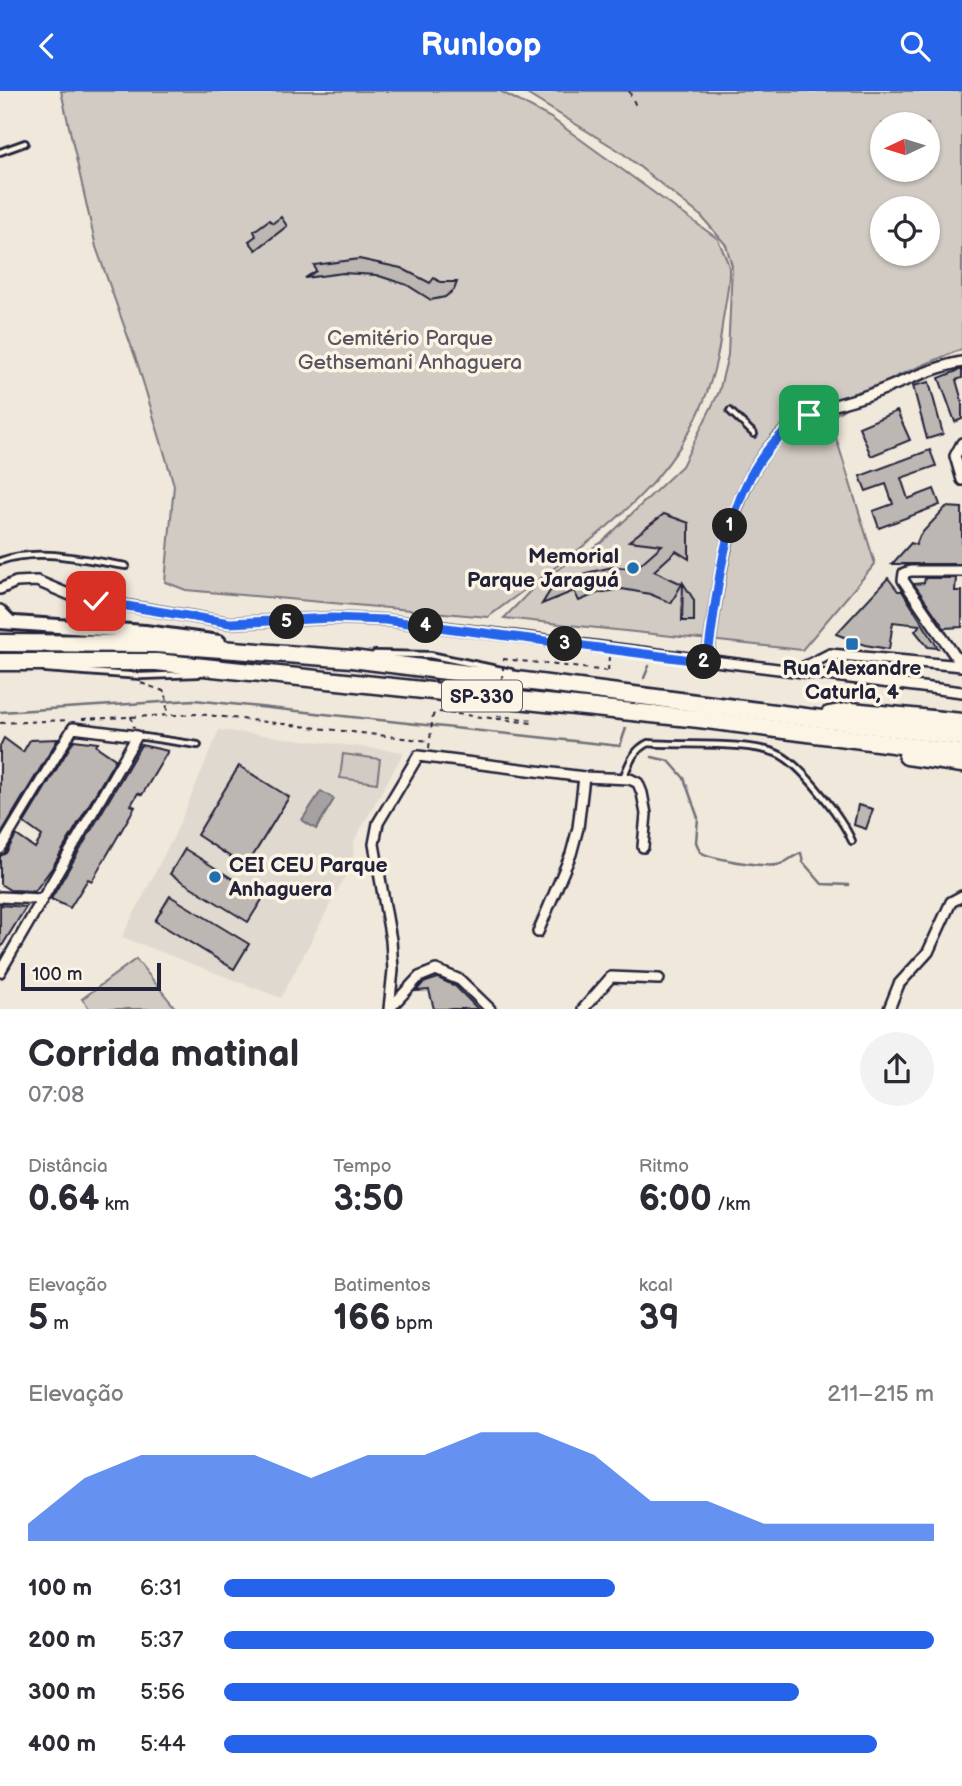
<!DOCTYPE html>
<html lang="pt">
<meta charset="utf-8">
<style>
:root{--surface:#fff;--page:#f2f2f3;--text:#2b2b33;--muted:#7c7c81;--accent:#2563eb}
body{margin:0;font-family:"Balsamiq Sans",sans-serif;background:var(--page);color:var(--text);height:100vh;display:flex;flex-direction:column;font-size:26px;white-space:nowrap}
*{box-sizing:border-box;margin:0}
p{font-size:23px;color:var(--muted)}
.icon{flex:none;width:38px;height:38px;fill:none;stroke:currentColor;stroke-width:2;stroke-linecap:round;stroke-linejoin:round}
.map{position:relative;height:918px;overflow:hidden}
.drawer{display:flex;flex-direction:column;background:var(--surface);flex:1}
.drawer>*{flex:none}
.needle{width:46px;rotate:266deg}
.fabs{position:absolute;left:870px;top:21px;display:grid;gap:14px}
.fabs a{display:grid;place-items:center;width:70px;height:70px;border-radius:50%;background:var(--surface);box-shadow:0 2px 5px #0004;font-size:35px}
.scale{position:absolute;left:21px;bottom:18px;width:140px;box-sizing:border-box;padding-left:7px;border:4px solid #22223b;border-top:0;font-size:19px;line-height:24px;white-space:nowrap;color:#22223b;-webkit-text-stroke:5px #fcf5e5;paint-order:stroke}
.pin{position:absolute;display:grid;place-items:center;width:60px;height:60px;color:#fff;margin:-30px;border-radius:14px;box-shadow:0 4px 10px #0006}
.km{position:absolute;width:35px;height:35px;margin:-18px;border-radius:50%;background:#222;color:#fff;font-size:19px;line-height:35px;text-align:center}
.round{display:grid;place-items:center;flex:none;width:74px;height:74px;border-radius:37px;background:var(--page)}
.headline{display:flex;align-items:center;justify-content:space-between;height:119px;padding:0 28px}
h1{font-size:38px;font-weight:600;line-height:52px}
.stats{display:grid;grid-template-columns:repeat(3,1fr);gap:10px;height:119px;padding:7px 28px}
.stats div{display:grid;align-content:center}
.stats b{font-size:35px;font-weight:600}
.stats small{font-size:19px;font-weight:400}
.stats p{font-size:19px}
.chart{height:196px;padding:14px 28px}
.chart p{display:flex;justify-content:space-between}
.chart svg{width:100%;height:126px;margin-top:7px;fill:var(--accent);opacity:.7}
ul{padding:0 28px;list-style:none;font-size:23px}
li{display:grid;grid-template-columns:112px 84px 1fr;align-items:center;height:52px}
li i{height:18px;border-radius:9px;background:var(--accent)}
header{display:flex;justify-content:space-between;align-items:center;height:91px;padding:0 28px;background:var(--accent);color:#fff;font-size:32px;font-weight:600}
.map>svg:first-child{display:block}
</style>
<header><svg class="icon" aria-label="back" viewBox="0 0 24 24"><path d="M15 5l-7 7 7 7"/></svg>Runloop<svg class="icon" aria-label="search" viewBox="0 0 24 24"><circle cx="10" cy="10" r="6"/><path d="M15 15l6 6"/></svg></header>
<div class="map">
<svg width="962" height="918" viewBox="0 0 962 918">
<rect width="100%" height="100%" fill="#efe8db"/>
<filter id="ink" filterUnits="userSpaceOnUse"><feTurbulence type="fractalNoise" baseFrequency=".0143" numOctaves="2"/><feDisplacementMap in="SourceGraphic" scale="14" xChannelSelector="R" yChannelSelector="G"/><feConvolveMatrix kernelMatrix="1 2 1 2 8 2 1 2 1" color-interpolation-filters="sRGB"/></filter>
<g filter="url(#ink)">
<polygon fill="#e0d9cf" points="219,639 404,661 354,750 353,770 281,907 122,846 176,741"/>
<g fill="#d1cbc3" stroke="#7a767f" stroke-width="2" fill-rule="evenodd">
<path d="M 61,0 L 500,0 L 551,27 L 718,148 C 721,157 728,168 729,177 C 730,196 724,217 722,235 C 706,384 596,444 488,526 L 186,499 L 165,491 L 174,394 L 138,274 L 96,156 Z"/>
<path d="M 522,0 L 962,0 L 962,258 L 897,285 L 830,327 L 875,473 L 802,559 L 504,527 L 541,489 L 602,451 L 682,375 L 719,301 L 728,264 L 732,175 L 726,154 L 701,125 L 621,61 ZM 882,33 L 928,33 L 928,79 L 882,79 ZM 882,117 L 928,117 L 928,163 L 882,163 Z"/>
<polygon points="343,663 380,668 377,692 340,687"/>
<polygon points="136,868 176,918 90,918 82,908"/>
</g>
<polygon fill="#a6a2a2" stroke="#716f79" stroke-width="2" points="321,700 334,708 316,738 302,729"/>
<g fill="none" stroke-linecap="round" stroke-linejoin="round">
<g stroke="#716f79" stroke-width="2.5">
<polyline points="644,587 649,575"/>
<polyline points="0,621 194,609 620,655 626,637"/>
<path d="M 652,666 L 669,670 L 684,687 L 698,727 L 696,751 L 700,761 C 712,768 770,778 781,773 C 788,770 793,765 801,762 L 803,771 L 822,793 L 849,794"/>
</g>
</g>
<g fill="#bcb7b3" stroke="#22223b" stroke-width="2">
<polygon points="281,126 287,135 256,159 249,150 256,145 254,140 269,129 273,132"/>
<polygon points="359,168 401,177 430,192 434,187 440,191 457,191 454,199 445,206 431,209 407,194 376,184 343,182 305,187 316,180 314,174"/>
<polygon points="962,278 962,287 956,289 962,310 962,328 955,331 939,287"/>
<polygon points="929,291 943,343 927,348 913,295"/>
<polygon points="897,320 910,349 871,365 859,336"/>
<polygon points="930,359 936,375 901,387 908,408 934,398 940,414 879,437 873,420 893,413 886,393 866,400 860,385"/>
<polygon points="946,416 962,417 962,473 892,473 911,452 916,454 920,444"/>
<polygon points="664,423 689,432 689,468 676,460 654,480 682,493 671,512 650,503 622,498 598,502 579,510 574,500 542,513 550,500 586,482 613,476 636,477 662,454 629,450"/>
<polygon points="888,487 898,500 902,500 938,557 928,556 915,540 920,534 893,531 889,558 865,554 836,543"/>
<polygon points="925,487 956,487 955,500 962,500 962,536 944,537 914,493 924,492"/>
<polygon points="683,492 694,509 694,530 682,530"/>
<polygon points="4,647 23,661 30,649 58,648 0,744 0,655"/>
<polygon points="74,649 98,652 96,655 115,668 114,671 52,777 35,800 10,799 0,793 0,765 6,762 16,744 35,757 42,745 24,732"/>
<polygon points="141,654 168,660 142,704 138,702 131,714 135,716 92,790 88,788 70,817 51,808"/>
<polygon points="239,675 289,706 246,776 197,744"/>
<polygon points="858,714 873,718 866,738 854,734"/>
<polygon points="185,758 263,807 248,831 170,783"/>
<polygon points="170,805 249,853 234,878 155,830"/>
<polygon points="0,814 26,816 0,858"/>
<polygon points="438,887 455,895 478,918 434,918 429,899 416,900 423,892"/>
</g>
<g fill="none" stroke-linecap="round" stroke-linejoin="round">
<defs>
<g id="lane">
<polyline points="0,61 25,52"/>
<polyline points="730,320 754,343"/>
<path d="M 0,470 C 39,456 85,469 126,475"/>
<polyline points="375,563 430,564 511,581"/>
<polyline points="46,578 141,585 198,583"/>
<polyline points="137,645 198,654"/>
<path d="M 623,687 C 629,673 633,659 648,652 C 683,655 745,650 776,662 C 800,671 842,727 852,750"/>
</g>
<g id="street">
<polyline points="962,352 955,365 962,389"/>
<polyline points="962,480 911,480 904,482 903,489 962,575"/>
<polyline points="0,498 16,491 37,490 75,506 230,532 332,527 385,529 962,601"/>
<polyline points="0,519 12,531"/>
<path d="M 707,571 C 719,494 726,380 796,331 C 817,316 847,312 871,303 C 902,292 930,277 962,271"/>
<polyline points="796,580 830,563 962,575"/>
<polyline points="0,758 73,637 137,645 0,881"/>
<polyline points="0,806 41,808"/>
<polyline points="538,841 571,763 578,737 584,686"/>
<polyline points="391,916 419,886 436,879 460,889 490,918"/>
<polyline points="389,918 393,879 391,849 374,753 378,732 418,665 584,686 630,688 638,692 642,702 646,723 643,756"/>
<polyline points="583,918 611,886 659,888"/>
<polyline points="889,918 899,893 928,861 951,811 962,805"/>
</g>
<polyline id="secondary" points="0,531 145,541 219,551"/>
<g id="highway">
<polyline points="0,552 155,553 352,568 962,646"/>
<polyline points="0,571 156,571 699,628 962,662"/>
<polyline points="829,624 851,620 962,631"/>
<polyline points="907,665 962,673"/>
</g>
</defs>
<use href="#lane" stroke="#22223b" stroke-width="10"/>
<use href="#street" stroke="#22223b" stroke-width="14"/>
<use href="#secondary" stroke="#22223b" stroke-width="18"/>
<use href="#highway" stroke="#22223b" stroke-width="21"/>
<g stroke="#22223b" stroke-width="2" stroke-dasharray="5 5" stroke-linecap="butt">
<polyline points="629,0 636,15"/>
<polyline points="608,580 609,566"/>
<polyline points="141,592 166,601 167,622"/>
<polyline points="131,625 134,637"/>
<polyline points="82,628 198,623 429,650"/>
<polyline points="0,632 69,629"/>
<polyline points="429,657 433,624 438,621 457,623"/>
</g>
<use href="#lane" stroke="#fcf5e5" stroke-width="4.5"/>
<use href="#street" stroke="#fcf5e5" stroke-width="9"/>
<use href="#secondary" stroke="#fcf5e5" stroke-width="12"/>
<use href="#highway" stroke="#fcf5e5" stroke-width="16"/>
<polyline stroke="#22223b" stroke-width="2" stroke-dasharray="5 5" stroke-linecap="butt" points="457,623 532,632 533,629 498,625 504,568 608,580"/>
</g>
</g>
<g fill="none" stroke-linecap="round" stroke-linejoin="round" filter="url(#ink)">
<defs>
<path id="route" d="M 96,510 L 230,532 L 332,527 L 385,529 L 707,571 C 720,488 725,369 809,324"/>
</defs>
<use href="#route" stroke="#fff" stroke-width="14"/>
<use href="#route" stroke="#2563eb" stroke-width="9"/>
</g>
<g fill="#1f6fb2" stroke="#fcf5e5" stroke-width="2.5">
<circle cx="633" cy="477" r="7"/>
<rect x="845" y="546" width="14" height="14" rx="3.5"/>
<circle cx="215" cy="786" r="7"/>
</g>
<g text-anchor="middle" stroke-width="7" stroke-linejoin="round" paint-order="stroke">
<rect fill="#fcf5e5" stroke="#63616e" stroke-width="2" x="442" y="589.5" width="80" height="31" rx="5"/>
<g font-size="19" font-weight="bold" fill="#22223b">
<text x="482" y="612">SP-330</text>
</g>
<g font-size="21" fill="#575564" stroke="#fcf5e5">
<text x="410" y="254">Cemitério Parque<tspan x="410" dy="24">Gethsemani Anhaguera</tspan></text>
</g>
<g font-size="21" font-weight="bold" fill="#22223b" stroke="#fcf5e5" text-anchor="end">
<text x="619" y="472">Memorial<tspan x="619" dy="24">Parque Jaraguá</tspan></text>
<text x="852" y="584" text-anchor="middle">Rua Alexandre<tspan x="852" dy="24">Caturla, 4</tspan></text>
<text x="229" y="781" text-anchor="start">CEI CEU Parque<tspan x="229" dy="24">Anhaguera</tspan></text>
</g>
</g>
</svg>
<div class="fabs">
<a><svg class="needle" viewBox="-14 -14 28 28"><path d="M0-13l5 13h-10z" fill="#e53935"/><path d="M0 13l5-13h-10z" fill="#7c7c81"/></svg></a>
<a><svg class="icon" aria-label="locate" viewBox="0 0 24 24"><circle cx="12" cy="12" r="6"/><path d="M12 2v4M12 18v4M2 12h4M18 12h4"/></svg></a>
</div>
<div class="scale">100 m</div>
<div class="pin" style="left:809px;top:324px;background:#1e9e55"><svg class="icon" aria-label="arrive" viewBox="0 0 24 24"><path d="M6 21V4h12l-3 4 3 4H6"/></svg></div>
<div class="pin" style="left:96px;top:510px;background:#d93025"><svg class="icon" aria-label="check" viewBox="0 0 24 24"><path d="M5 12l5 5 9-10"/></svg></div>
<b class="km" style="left:730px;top:435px">1</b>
<b class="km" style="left:704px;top:571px">2</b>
<b class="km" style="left:565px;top:553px">3</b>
<b class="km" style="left:426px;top:535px">4</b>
<b class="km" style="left:287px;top:531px">5</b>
</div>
<section class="drawer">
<div class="headline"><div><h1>Corrida matinal</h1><p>07:08</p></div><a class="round"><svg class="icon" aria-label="share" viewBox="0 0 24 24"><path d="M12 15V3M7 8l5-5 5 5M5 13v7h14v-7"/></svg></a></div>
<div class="stats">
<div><p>Distância</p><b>0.64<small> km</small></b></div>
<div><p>Tempo</p><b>3:50</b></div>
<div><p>Ritmo</p><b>6:00<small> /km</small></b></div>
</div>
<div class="stats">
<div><p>Elevação</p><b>5<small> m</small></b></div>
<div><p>Batimentos</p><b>166<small> bpm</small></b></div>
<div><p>kcal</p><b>39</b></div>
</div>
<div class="chart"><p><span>Elevação</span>211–215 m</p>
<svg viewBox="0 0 160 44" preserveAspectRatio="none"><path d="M0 44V38L10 22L20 14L30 14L40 14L50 22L60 14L70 14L80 6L90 6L100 14L110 30L120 30L130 38L140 38L150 38L160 38V44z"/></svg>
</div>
<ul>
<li><b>100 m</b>6:31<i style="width:55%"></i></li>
<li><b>200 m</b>5:37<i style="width:100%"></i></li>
<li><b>300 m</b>5:56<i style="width:81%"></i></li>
<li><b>400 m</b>5:44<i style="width:92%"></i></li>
</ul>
</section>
